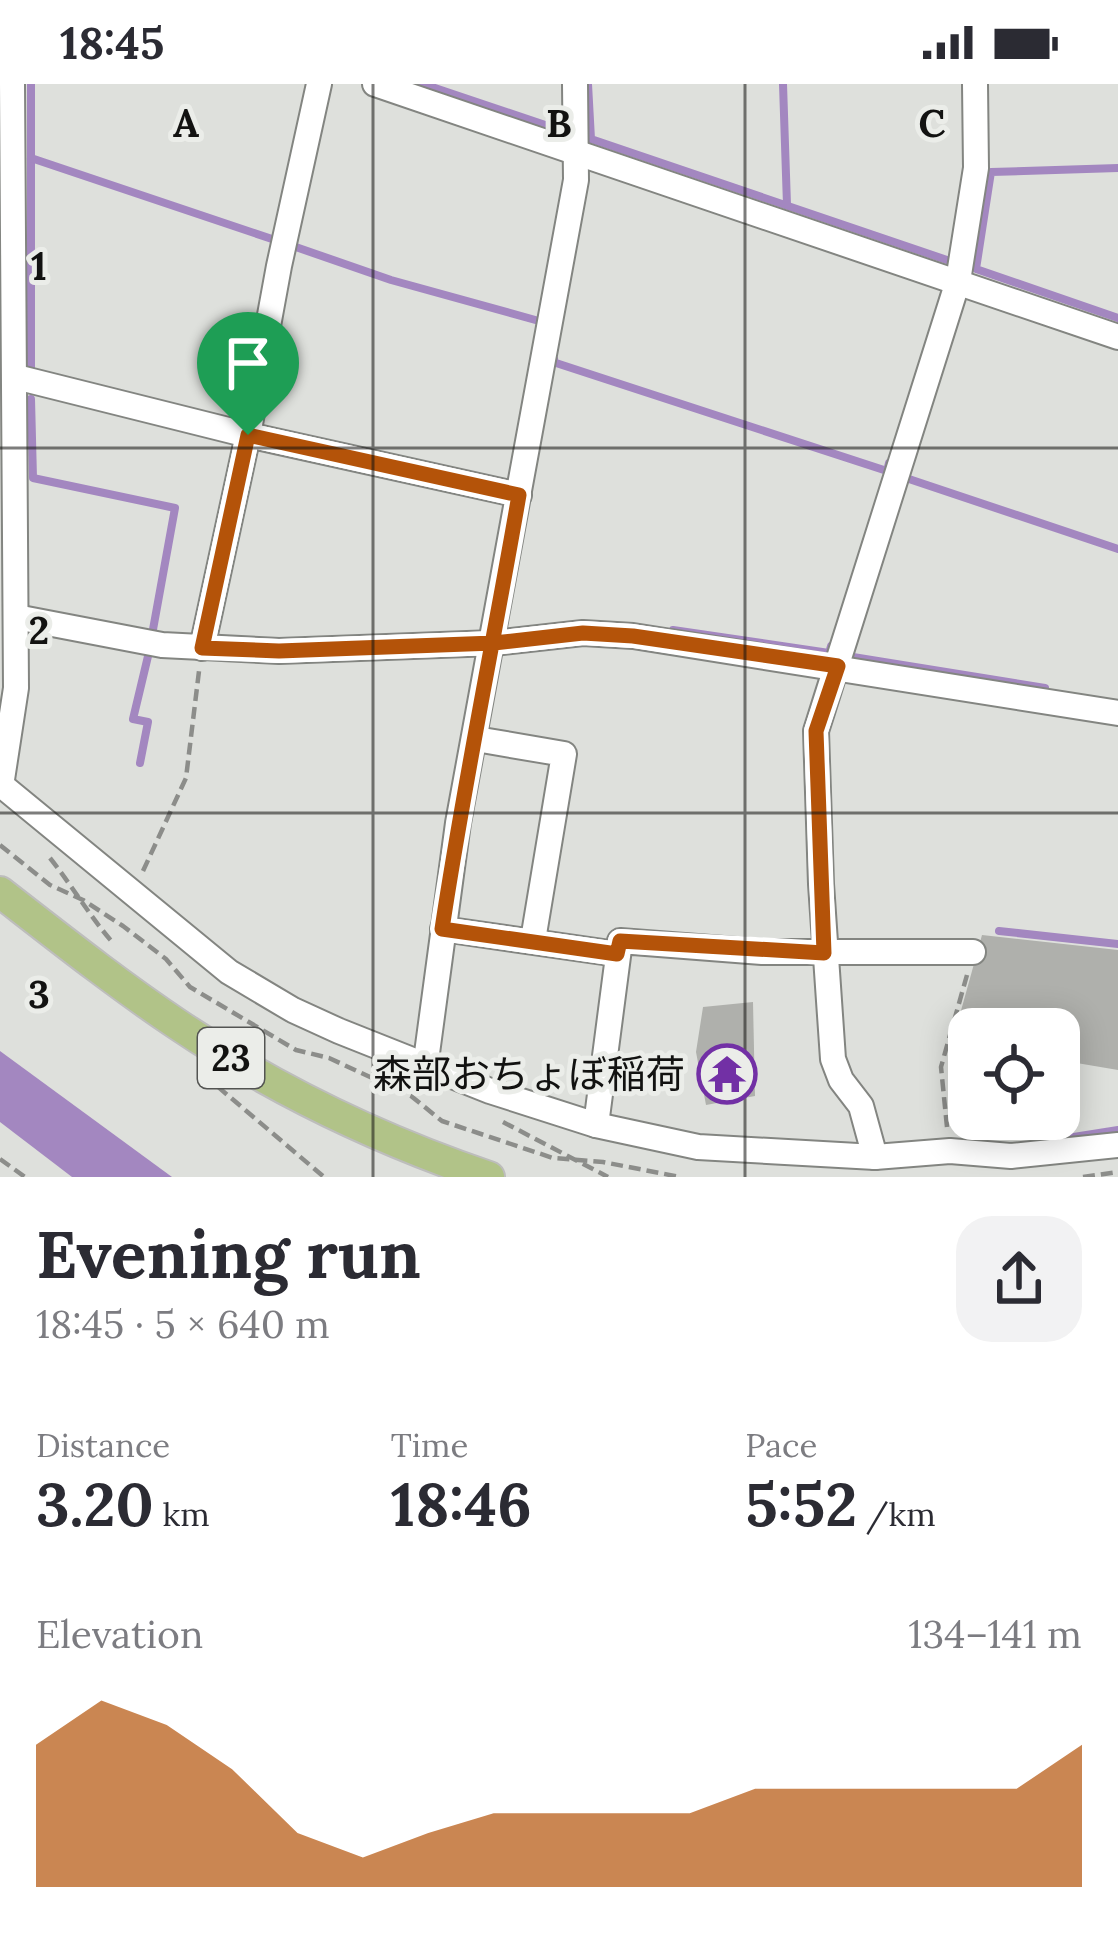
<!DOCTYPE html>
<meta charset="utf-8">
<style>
:root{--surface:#fff;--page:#f2f2f3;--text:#2b2b33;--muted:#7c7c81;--accent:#b45309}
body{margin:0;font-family:Lora,"Noto Sans JP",serif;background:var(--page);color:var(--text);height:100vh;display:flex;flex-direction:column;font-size:45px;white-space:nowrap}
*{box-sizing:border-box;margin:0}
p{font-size:39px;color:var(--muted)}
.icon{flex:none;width:66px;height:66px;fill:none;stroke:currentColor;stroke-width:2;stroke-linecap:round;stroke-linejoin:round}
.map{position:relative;height:1093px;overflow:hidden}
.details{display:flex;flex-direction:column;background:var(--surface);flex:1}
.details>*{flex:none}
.tools{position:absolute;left:948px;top:924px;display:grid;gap:24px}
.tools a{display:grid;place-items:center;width:132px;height:132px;border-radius:24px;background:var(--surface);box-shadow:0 6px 30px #0003;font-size:60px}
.pin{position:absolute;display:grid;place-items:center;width:102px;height:102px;color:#fff;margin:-123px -51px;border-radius:50% 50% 50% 0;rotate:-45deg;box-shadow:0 0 12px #0007}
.pin .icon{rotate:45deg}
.round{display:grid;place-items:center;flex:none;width:126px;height:126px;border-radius:36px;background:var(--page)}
.summary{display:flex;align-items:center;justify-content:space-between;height:204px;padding:0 36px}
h1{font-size:66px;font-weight:700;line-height:90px}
.figures{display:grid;grid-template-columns:repeat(3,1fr);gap:18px;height:204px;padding:12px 36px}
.figures div{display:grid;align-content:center}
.figures b{font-size:60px;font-weight:700}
.figures small{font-size:33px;font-weight:400}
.figures p{font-size:33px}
.chart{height:336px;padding:24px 36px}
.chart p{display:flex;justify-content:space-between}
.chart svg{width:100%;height:216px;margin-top:12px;fill:var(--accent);opacity:.7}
.status{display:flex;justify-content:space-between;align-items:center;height:84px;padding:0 60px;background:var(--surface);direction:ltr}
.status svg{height:33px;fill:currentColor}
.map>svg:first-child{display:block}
</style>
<div class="status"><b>18:45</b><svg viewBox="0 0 49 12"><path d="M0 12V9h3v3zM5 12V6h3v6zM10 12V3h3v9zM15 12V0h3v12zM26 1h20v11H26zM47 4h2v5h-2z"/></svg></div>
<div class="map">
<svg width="1118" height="1093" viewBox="0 0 1118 1093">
<rect width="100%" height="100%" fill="#dee0dc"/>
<polygon fill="#a387c0" points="0,967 172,1093 72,1093 0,1038"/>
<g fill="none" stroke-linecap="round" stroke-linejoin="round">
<g stroke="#a387c0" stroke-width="8">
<polyline points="31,0 31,285"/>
<polyline points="423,0 569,49"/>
<polyline points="588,0 591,55 947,176"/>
<polyline points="783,0 787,121"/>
<polyline points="31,74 278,157"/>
<polyline points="1118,84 991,88 976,185 1118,234"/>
<polyline points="290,161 391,196 539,237"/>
<polyline points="554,275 553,278 887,387 889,379"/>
<polyline points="31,315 33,394 175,424 152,551"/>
<polyline points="906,394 1118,465"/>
<polyline points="673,546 829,569 831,562"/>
<polyline points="853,573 1045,604"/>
<polyline points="140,679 148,638 133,635 149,568"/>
<polyline points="999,847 1118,860"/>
<polyline points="1061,1055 1118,1046"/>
</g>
</g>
<g fill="#afb0ac">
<polygon points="982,851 1118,866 1118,986 1059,976 1059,945 969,945 969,961 952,959"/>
<polygon points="753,918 755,1012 706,1021 696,968 703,923"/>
</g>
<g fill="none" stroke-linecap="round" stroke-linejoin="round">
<defs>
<g id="minor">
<polyline points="375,0 1118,253"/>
<polyline points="16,293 248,351 279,182 319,0"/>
<polyline points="16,533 162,561 279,567 494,559 583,549 633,552 1118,629"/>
<polyline points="202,564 248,351 519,411"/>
<polyline points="476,655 564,670 533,856"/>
<polyline points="0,700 229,888 293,926 339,947 490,1007 596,1041 698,1063 875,1073 950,1067 1011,1072 1118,1061"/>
<polyline points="1,702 16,604 12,0"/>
<polyline points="443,845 617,870"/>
<polyline points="425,984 458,739 576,96 575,0"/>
<polyline points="596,1041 620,857 762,868 973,868"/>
<polyline points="875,1073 861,1022 841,996 833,975 821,800 816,647 958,197 976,84 975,0"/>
</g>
<path id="major" d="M 0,808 C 58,853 116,899 177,940 C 272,1004 380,1056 489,1093"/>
</defs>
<use href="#minor" stroke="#838581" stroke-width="28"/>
<use href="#major" stroke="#bdbdbc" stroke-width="34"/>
<g stroke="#8c8d8a" stroke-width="4.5" stroke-dasharray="12 6" stroke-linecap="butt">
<polyline points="0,761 50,801 83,816 123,842 166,875 190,903 296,966 329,974 411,1012 442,1037 553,1074 603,1078 680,1093"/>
<path d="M 50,774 C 73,803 90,833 114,860"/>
<polyline points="143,787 186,694 199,587"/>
<polyline points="204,991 324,1093"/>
<polyline points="503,1038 608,1093"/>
<polyline points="947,1043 941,983 967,891"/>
<polyline points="0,1075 25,1093"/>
<polyline points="1083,1093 1118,1088"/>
</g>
<use href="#minor" stroke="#fff" stroke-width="24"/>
<use href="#major" stroke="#b1c388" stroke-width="30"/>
</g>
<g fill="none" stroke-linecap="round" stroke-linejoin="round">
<defs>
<path id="route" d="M 248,351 L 519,411 C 494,556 464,699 442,845 L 617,870 L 620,857 L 824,869 L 816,647 L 838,582 L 633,552 L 583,549 L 494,559 L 279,567 L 202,564 L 248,351"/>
</defs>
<use href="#route" stroke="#fff" stroke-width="24"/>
<use href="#route" stroke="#b45309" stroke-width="15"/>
</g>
<path fill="none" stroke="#121211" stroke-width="3" stroke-opacity="0.55" d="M 373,0 L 373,1093M 745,0 L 745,1093M 0,364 L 1118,364M 0,729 L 1118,729"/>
<defs>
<symbol id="temple-ring" viewBox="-11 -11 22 22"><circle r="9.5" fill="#ebede9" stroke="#7230a5" stroke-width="1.5"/><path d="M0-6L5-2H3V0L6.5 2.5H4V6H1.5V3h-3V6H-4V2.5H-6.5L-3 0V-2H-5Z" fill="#7230a5"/></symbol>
</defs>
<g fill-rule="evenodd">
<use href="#temple-ring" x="694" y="957" width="66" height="66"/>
</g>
<g text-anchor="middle" stroke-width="10" stroke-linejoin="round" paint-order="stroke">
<rect fill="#ebede9" stroke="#535452" stroke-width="3" x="198" y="944" width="66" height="60" rx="9"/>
<g font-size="36" font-weight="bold" fill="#121211">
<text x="231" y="987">23</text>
</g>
<g font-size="39" fill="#121211" stroke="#ebede9" text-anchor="end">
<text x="685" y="1004">森部おちょぼ稲荷</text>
</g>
</g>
<g font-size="39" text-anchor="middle" font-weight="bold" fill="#121211" stroke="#ebede9" stroke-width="10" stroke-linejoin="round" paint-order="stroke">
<text x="186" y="53">A</text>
<text x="559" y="53">B</text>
<text x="932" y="53">C</text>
<text x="39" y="196">1</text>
<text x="39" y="560">2</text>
<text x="39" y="924">3</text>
</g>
</svg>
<div class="tools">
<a><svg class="icon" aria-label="locate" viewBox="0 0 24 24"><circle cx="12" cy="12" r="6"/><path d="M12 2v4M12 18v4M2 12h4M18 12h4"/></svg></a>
</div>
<div class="pin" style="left:248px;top:351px;background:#1e9e55"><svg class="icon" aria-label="arrive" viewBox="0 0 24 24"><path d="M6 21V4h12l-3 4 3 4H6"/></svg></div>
</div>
<section class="details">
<div class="summary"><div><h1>Evening run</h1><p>18:45 · 5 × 640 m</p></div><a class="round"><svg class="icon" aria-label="share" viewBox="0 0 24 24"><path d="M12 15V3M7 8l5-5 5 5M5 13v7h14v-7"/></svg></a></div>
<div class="figures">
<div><p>Distance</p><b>3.20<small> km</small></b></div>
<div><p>Time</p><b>18:46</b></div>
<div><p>Pace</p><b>5:52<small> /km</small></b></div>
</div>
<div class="chart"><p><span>Elevation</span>134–141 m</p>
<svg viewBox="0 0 160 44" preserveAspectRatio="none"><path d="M0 44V15L10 6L20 11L30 20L40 33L50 38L60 33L70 29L80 29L90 29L100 29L110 24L120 24L130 24L140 24L150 24L160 15V44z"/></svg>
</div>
</section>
